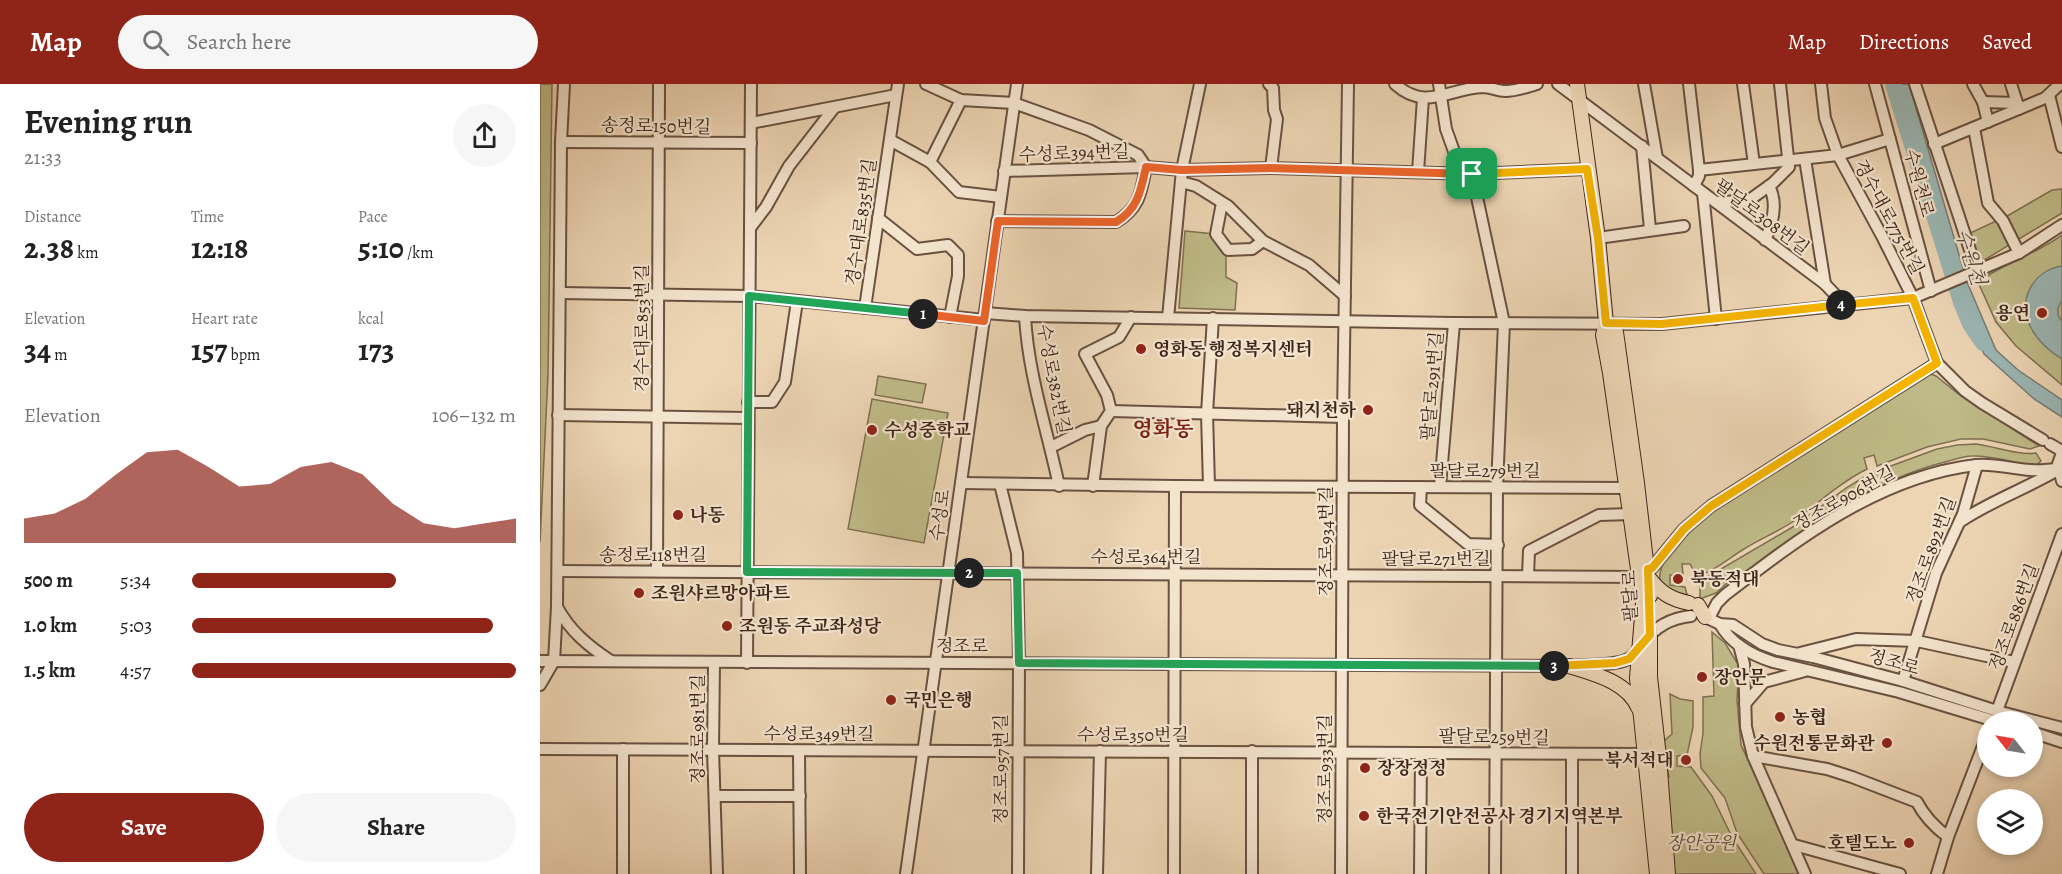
<!DOCTYPE html>
<meta charset="utf-8">
<style>
:root{--surface:#fff;--page:#f6f6f6;--text:#222;--muted:#767676;--accent:#8f2418}
body{margin:0;font-family:Alegreya,"Noto Serif KR",serif;background:var(--page);color:var(--text);height:100vh;display:flex;flex-direction:column;font-size:22px;white-space:nowrap}
*{box-sizing:border-box;margin:0}
p{font-size:20px;color:var(--muted)}
.icon{flex:none;width:33px;height:33px;fill:none;stroke:currentColor;stroke-width:2;stroke-linecap:round;stroke-linejoin:round}
.map{position:relative;flex:1;overflow:hidden}
.sheet{display:flex;flex-direction:column;background:var(--surface);width:540px}
.sheet>*{flex:none}
.needle{width:39px;rotate:301deg}
.controls{position:absolute;left:1437px;top:627px;display:grid;gap:12px}
.controls a{display:grid;place-items:center;width:66px;height:66px;border-radius:50%;background:var(--surface);box-shadow:0 3px 9px #0003;font-size:30px}
.pin{position:absolute;display:grid;place-items:center;width:51px;height:51px;color:#fff;margin:-26px;border-radius:12px;box-shadow:0 3px 9px #0006}
.km{position:absolute;width:30px;height:30px;margin:-15px;border-radius:50%;background:#222;color:#fff;font-size:16px;line-height:30px;text-align:center}
.round{display:grid;place-items:center;flex:none;width:63px;height:63px;border-radius:32px;background:var(--page)}
.summary{display:flex;align-items:center;justify-content:space-between;height:102px;padding:0 24px}
h1{font-size:33px;font-weight:700;line-height:45px}
.figures{display:grid;grid-template-columns:repeat(3,1fr);gap:9px;height:102px;padding:6px 24px}
.figures div{display:grid;align-content:center}
.figures b{font-size:30px;font-weight:700}
.figures small{font-size:16px;font-weight:400}
.figures p{font-size:16px}
.chart{height:168px;padding:12px 24px}
.chart p{display:flex;justify-content:space-between}
.chart svg{width:100%;height:108px;margin-top:6px;fill:var(--accent);opacity:.7}
.button{display:flex;gap:12px;margin-top:auto;padding:12px 24px}
.button a{flex:1;height:69px;border-radius:36px;background:var(--accent);color:#fff;font-size:24px;font-weight:700;line-height:69px;text-align:center}
.button a+a{background:var(--page);color:var(--text)}
ul{padding:0 24px;list-style:none;font-size:20px}
li{display:grid;grid-template-columns:96px 72px 1fr;align-items:center;height:45px}
li i{height:15px;border-radius:8px;background:var(--accent)}
header{display:flex;align-items:center;gap:36px;box-sizing:border-box;height:84px;padding:0 30px;background:var(--accent);color:#fff}
header strong{font-size:28px}
nav{display:flex;gap:33px;margin-inline-start:auto;font-size:21px}
.search{width:420px;height:54px;background:var(--page);display:flex;align-items:center;gap:15px;box-sizing:border-box;padding:0 21px;border-radius:33px;color:var(--muted);font-size:22px}
main{display:flex;flex:1;min-height:0}
.map>svg:first-child{display:block}
</style>
<header>
<strong>Map</strong>
<div class="search"><svg class="icon" aria-label="search" viewBox="0 0 24 24"><circle cx="10" cy="10" r="6"/><path d="M15 15l6 6"/></svg>Search here</div>
<nav><a>Map</a><a>Directions</a><a>Saved</a></nav>
</header>
<main>
<section class="sheet">
<div class="summary"><div><h1>Evening run</h1><p>21:33</p></div><a class="round"><svg class="icon" aria-label="share" viewBox="0 0 24 24"><path d="M12 15V3M7 8l5-5 5 5M5 13v7h14v-7"/></svg></a></div>
<div class="figures">
<div><p>Distance</p><b>2.38<small> km</small></b></div>
<div><p>Time</p><b>12:18</b></div>
<div><p>Pace</p><b>5:10<small> /km</small></b></div>
</div>
<div class="figures">
<div><p>Elevation</p><b>34<small> m</small></b></div>
<div><p>Heart rate</p><b>157<small> bpm</small></b></div>
<div><p>kcal</p><b>173</b></div>
</div>
<div class="chart"><p><span>Elevation</span>106–132 m</p>
<svg viewBox="0 0 160 44" preserveAspectRatio="none"><path d="M0 44V34L10 32L20 26L30 16L40 7L50 6L60 13L70 21L80 20L90 13L100 11L110 16L120 28L130 36L140 38L150 36L160 34V44z"/></svg>
</div>
<ul>
<li><b>500 m</b>5:34<i style="width:63%"></i></li>
<li><b>1.0 km</b>5:03<i style="width:93%"></i></li>
<li><b>1.5 km</b>4:57<i style="width:100%"></i></li>
</ul>
<div class="button"><a>Save</a><a>Share</a></div>
</section>
<div class="map">
<svg width="1522" height="790" viewBox="0 0 1522 790">
<rect width="100%" height="100%" fill="#edd5b4"/>
<filter id="stains"><feTurbulence type="fractalNoise" baseFrequency=".00333" numOctaves="4"/><feColorMatrix values="0 0 0 0 .2 0 0 0 0 .09 0 0 0 0 .02 0 0 0 .5 -.17"/></filter>
<radialGradient id="worn" r=".72"><stop offset=".6" stop-color="#630" stop-opacity="0"/><stop offset="1" stop-color="#630" stop-opacity=".3"/></radialGradient>
<g fill="#bfbb88" stroke="#7f7052" stroke-width="1.5">
<polygon points="0,0 12,0 8,291 0,458"/>
<polygon points="1522,105 1522,129 1441,178 1428,150 1469,131 1512,106"/>
<polygon points="645,147 675,150 686,168 686,193 697,199 695,226 639,224"/>
<path d="M 1522,151 L 1522,301 L 1476,262 L 1456,238 L 1438,198 C 1464,179 1496,170 1522,151 Z"/>
<path d="M 1388,289 L 1396,292 L 1417,309 L 1499,362 L 1490,365 L 1443,355 L 1421,355 L 1387,363 L 1337,382 L 1334,371 L 1324,374 L 1327,385 C 1303,397 1281,416 1260,433 C 1242,446 1222,454 1204,465 C 1189,474 1178,485 1161,491 L 1155,489 L 1150,480 L 1142,480 L 1143,491 L 1130,491 L 1130,501 L 1145,503 L 1148,514 L 1120,500 C 1115,470 1156,438 1178,421 Z"/>
<polygon points="338,292 386,300 382,319 335,311"/>
<polygon points="332,315 408,329 384,459 308,445"/>
<path d="M 1436,360 C 1453,362 1481,372 1496,369 L 1501,377 L 1496,381 C 1474,380 1454,371 1432,372 C 1422,372 1411,377 1401,379 C 1321,400 1256,456 1186,500 L 1176,509 L 1160,515 L 1160,502 L 1162,496 L 1256,441 L 1306,404 L 1329,390 L 1397,365 L 1417,361 Z"/>
<polygon points="1172,548 1185,559 1199,582 1197,616 1201,661 1261,790 1224,790 1197,749 1185,714 1161,684 1160,670 1163,649 1163,613 1174,612"/>
<polygon points="1130,610 1140,615 1153,617 1153,643 1147,671 1137,672 1137,682 1151,683 1172,712 1192,753 1216,790 1134,790 1123,695 1129,693 1123,661 1125,656 1132,650"/>
</g>
<g fill="#9bb7b5" stroke="#767d77" stroke-width="1.5">
<polygon points="1355,0 1369,0 1427,198 1456,266 1478,286 1522,316 1522,333 1494,315 1444,270 1430,240"/>
<path d="M 1522,182 L 1522,216 L 1518,224 L 1518,231 L 1522,238 L 1522,275 C 1509,267 1497,256 1490,242 C 1477,215 1494,186 1522,182 Z"/>
</g>
<g fill="none" stroke-linecap="round" stroke-linejoin="round">
<polyline stroke="#9bb7b5" stroke-width="16" points="1353,0 1421,218 1430,240 1443,259"/>
<defs>
<g id="minor">
<path d="M 386,0 L 421,16 L 474,19 L 549,46 L 598,71 L 606,83 C 601,108 600,124 576,138 L 457,137"/>
<polyline points="729,0 733,4 734,26 737,35 731,84"/>
<path d="M 855,0 C 886,28 909,4 943,3 C 950,3 958,7 965,7 C 976,7 987,3 997,0"/>
<polyline points="899,0 906,45 922,90"/>
<polyline points="1018,0 1285,200 1305,221"/>
<polyline points="1104,0 1117,74"/>
<polyline points="1149,0 1159,86 1159,92 1154,102"/>
<polyline points="1203,0 1214,80"/>
<polyline points="1281,0 1285,34 1298,71 1343,154 1373,214 1397,279 1425,307 1442,319 1503,356"/>
<polyline points="1335,0 1391,207"/>
<polyline points="1375,0 1437,187"/>
<polyline points="1433,0 1443,18 1448,38"/>
<polyline points="1471,0 1479,25"/>
<polyline points="1509,11 1522,63"/>
<polyline points="1443,18 1477,19"/>
<polyline points="211,39 356,11"/>
<polyline points="1434,44 1448,119 1463,137 1479,169"/>
<polyline points="350,56 390,78 419,108 461,113"/>
<polyline points="21,58 211,59"/>
<polyline points="1394,60 1505,14 1520,0"/>
<polyline points="1102,62 1110,145"/>
<polyline points="1265,75 1285,200"/>
<polyline points="390,78 421,16"/>
<polyline points="1159,86 1298,71 1350,55"/>
<polyline points="464,87 606,83 642,86 731,84 932,90 1047,85"/>
<polyline points="878,88 883,14"/>
<polyline points="932,90 964,239 957,403 955,790"/>
<polyline points="641,98 656,102 688,122 723,157 769,181 805,212"/>
<polyline points="1163,109 1176,235"/>
<polyline points="1176,118 1208,117 1233,99 1249,83 1240,0"/>
<polyline points="682,119 676,150 688,166 712,165 723,157"/>
<polyline points="338,134 377,165 408,161 418,171 418,192 410,233"/>
<polyline points="210,144 226,123 249,82 294,24"/>
<polyline points="1058,154 1144,142"/>
<path d="M 1225,156 C 1233,139 1238,119 1229,102"/>
<polyline points="21,209 209,212 444,236"/>
<polyline points="325,224 358,0"/>
<polyline points="445,229 485,232 914,239 1122,240 1373,214 1479,169 1522,141"/>
<path d="M 485,232 C 488,290 507,345 519,402"/>
<polyline points="628,234 642,86 660,0"/>
<polyline points="208,318 232,318 245,298 257,217"/>
<polyline points="571,327 803,333"/>
<polyline points="18,331 208,334"/>
<polyline points="1510,360 1522,367"/>
<polyline points="511,363 545,346 561,342"/>
<polyline points="1522,369 1518,380 1522,397"/>
<polyline points="421,399 635,402 1087,404"/>
<polyline points="460,400 477,469 479,579 478,790"/>
<polyline points="553,402 561,342 571,327 567,311 545,270 579,253 591,233"/>
<polyline points="669,402 667,329 673,234"/>
<polyline points="881,403 880,421 928,460 958,461"/>
<polyline points="900,403 914,239"/>
<path d="M 1421,437 C 1451,417 1485,405 1516,387"/>
<polyline points="1108,485 1112,484 1144,445 1171,422 1397,279"/>
<polyline points="18,487 1099,493"/>
<polyline points="117,487 119,0"/>
<polyline points="988,492 989,467 1059,431 1091,430"/>
<path d="M 17,523 C 30,547 48,562 71,577"/>
<polyline points="1165,533 1180,540 1193,541 1222,560 1238,566 1273,573 1363,597 1457,627 1522,644"/>
<path d="M 1169,534 L 1177,519 L 1185,511 C 1259,454 1340,392 1436,381 C 1455,379 1472,385 1491,386 C 1500,387 1509,385 1518,385"/>
<path d="M 1180,540 C 1191,560 1211,571 1233,578 L 1359,608 L 1458,638"/>
<polyline points="1199,561 1204,580 1206,643 1213,672 1265,790"/>
<polyline points="1260,569 1316,555 1377,557 1474,578"/>
<path d="M 0,577 L 1024,582 C 1038,581 1077,582 1088,575 C 1094,572 1100,563 1104,558 C 1116,542 1131,534 1151,532"/>
<polyline points="174,579 173,666 177,790"/>
<polyline points="207,579 211,0"/>
<polyline points="1363,597 1396,489 1423,430 1437,381"/>
<polyline points="0,601 14,577 17,523 21,58 24,0"/>
<polyline points="1205,620 1224,598 1265,587"/>
<polyline points="1457,627 1522,450"/>
<polyline points="1492,648 1522,658"/>
<polyline points="0,665 1105,670"/>
<polyline points="83,665 83,790"/>
<polyline points="259,667 260,790"/>
<polyline points="712,667 712,790"/>
<polyline points="1032,671 1032,790"/>
<path d="M 1213,672 L 1287,685 L 1312,693 L 1377,718 C 1384,732 1396,744 1408,753"/>
<polyline points="175,712 260,712"/>
<polyline points="1254,761 1360,790"/>
<polyline points="366,790 477,0"/>
<polyline points="557,790 560,667"/>
<polyline points="634,790 635,402"/>
<polyline points="801,790 803,333 808,0"/>
<polyline points="880,790 881,669"/>
<polyline points="1397,790 1408,753 1448,649"/>
</g>
<g id="major">
<polyline points="1037,0 1058,154 1066,239 1063,251 1070,289 1103,520 1097,594 1117,790"/>
<polyline points="1066,239 1076,248 1097,399 1110,512"/>
<path d="M 1109,494 C 1121,509 1130,515 1149,519"/>
<polyline points="1158,521 1165,533"/>
<polyline points="1110,546 1110,593 1119,673 1128,790"/>
<path d="M 1029,582 C 1055,590 1088,598 1099,625"/>
</g>
</defs>
<use href="#minor" stroke="#6a5241" stroke-width="14"/>
<use href="#major" stroke="#3f261b" stroke-width="16"/>
<use href="#minor" stroke="#f3e4ce" stroke-width="10"/>
<use href="#major" stroke="#edd5b4" stroke-width="14"/>
</g>
<g fill="none" stroke-linecap="round" stroke-linejoin="round">
<defs>
<path id="split-1" d="M 383,230 L 444,237 L 458,137 L 576,138 C 598,125 601,106 606,83 L 642,86 L 730,84 L 932,90"/>
<polyline id="split-2" points="383,230 209,212 207,488 429,489"/>
<polyline id="split-3" points="429,489 477,489 479,579 1014,582"/>
<polyline id="split-4" points="1014,582 1075,579 1089,575 1110,551 1108,485 1112,484 1144,445 1171,422 1397,279 1373,214 1301,221"/>
<polyline id="split-5" points="932,90 1047,85 1058,154 1066,239 1122,240 1301,221"/>
</defs>
<use href="#split-1" stroke="#fff" stroke-width="12"/>
<use href="#split-2" stroke="#fff" stroke-width="12"/>
<use href="#split-3" stroke="#fff" stroke-width="12"/>
<use href="#split-4" stroke="#fff" stroke-width="12"/>
<use href="#split-5" stroke="#fff" stroke-width="12"/>
<use href="#split-1" stroke="#f0652b" stroke-width="8"/>
<use href="#split-2" stroke="#22a559" stroke-width="8"/>
<use href="#split-3" stroke="#22a559" stroke-width="8"/>
<use href="#split-4" stroke="#f5b400" stroke-width="8"/>
<use href="#split-5" stroke="#f5b400" stroke-width="8"/>
</g>
<g fill="#8f2418" stroke="#f3e4ce" stroke-width="2">
<circle cx="1502" cy="229" r="6"/>
<circle cx="601" cy="265" r="6"/>
<circle cx="828" cy="326" r="6"/>
<circle cx="332" cy="346" r="6"/>
<circle cx="138" cy="431" r="6"/>
<circle cx="1138" cy="495" r="6"/>
<circle cx="99" cy="509" r="6"/>
<circle cx="187" cy="542" r="6"/>
<circle cx="1162" cy="593" r="6"/>
<circle cx="351" cy="616" r="6"/>
<circle cx="1240" cy="633" r="6"/>
<circle cx="1347" cy="659" r="6"/>
<circle cx="1146" cy="676" r="6"/>
<circle cx="825" cy="684" r="6"/>
<circle cx="824" cy="732" r="6"/>
<circle cx="1369" cy="759" r="6"/>
</g>
<g text-anchor="middle" stroke-width="4.5" stroke-linejoin="round" paint-order="stroke">
<g font-size="18" fill="#3f261b" stroke="#f3e4ce">
<text transform="translate(116 42) rotate(1)" y="6">송정로150번길</text>
<text transform="translate(534 69) rotate(-2)" y="6">수성로394번길</text>
<text transform="translate(1379 99) rotate(75)" y="6">수원천로</text>
<text transform="translate(1222 133) rotate(37)" y="6">팔달로308번길</text>
<text transform="translate(1349 133) rotate(62)" y="6">경수대로775번길</text>
<text transform="translate(321 138) rotate(-82)" y="6">경수대로835번길</text>
<text transform="translate(102 244) rotate(-90)" y="6">경수대로853번길</text>
<text transform="translate(514 295) rotate(79)" y="6">수성로382번길</text>
<text transform="translate(892 302) rotate(-85)" y="6">팔달로291번길</text>
<text x="945" y="393">팔달로279번길</text>
<text transform="translate(1304 414) rotate(-29)" y="6">정조로906번길</text>
<text transform="translate(400 431) rotate(-82)" y="6">수성로</text>
<text transform="translate(786 457) rotate(-90)" y="6">정조로934번길</text>
<text transform="translate(1391 466) rotate(-70)" y="6">정조로892번길</text>
<text x="113" y="477">송정로118번길</text>
<text x="606" y="479">수성로364번길</text>
<text x="896" y="481">팔달로271번길</text>
<text transform="translate(1090 512) rotate(-92)" y="6">팔달로</text>
<text transform="translate(1474 533) rotate(-70)" y="6">정조로886번길</text>
<text x="422" y="568">정조로</text>
<text transform="translate(1354 578) rotate(16)" y="6">정조로</text>
<text transform="translate(158 645) rotate(-90)" y="6">정조로981번길</text>
<text x="279" y="656">수성로349번길</text>
<text x="593" y="657">수성로350번길</text>
<text transform="translate(954 653) rotate(1)" y="6">팔달로259번길</text>
<text transform="translate(461 685) rotate(-90)" y="6">정조로957번길</text>
<text transform="translate(785 685) rotate(-90)" y="6">정조로933번길</text>
</g>
<g font-size="18" font-weight="bold" fill="#3f261b" stroke="#f3e4ce" text-anchor="start">
<text x="1490" y="235" text-anchor="end">용연</text>
<text x="613" y="271">영화동 행정복지센터</text>
<text x="816" y="332" text-anchor="end">돼지천하</text>
<text x="344" y="352">수성중학교</text>
<text x="150" y="437">나동</text>
<text x="1150" y="501">북동적대</text>
<text x="111" y="515">조원샤르망아파트</text>
<text x="199" y="548">조원동 주교좌성당</text>
<text x="1174" y="599">장안문</text>
<text x="363" y="622">국민은행</text>
<text x="1252" y="639">농협</text>
<text x="1335" y="665" text-anchor="end">수원전통문화관</text>
<text x="1134" y="682" text-anchor="end">북서적대</text>
<text x="837" y="690">장장정정</text>
<text x="836" y="738">한국전기안전공사 경기지역본부</text>
<text x="1357" y="765" text-anchor="end">호텔도노</text>
</g>
<g font-size="18" font-style="italic" fill="#5f4b36" stroke="#f3e4ce">
<text x="1161" y="765">장안공원</text>
</g>
<g font-size="20" font-style="italic" fill="#564a42" stroke="#f3e4ce">
<text transform="translate(1431 173) rotate(72)" y="7">수원천</text>
</g>
<g font-size="21" font-weight="bold" fill="#7a1f14" stroke="#f3e4ce">
<text x="623" y="352">영화동</text>
</g>
</g>
<rect width="100%" height="100%" filter="url(#stains)"/>
<rect width="100%" height="100%" fill="url(#worn)"/>
</svg>
<div class="controls">
<a><svg class="needle" viewBox="-14 -14 28 28"><path d="M0-13l5 13h-10z" fill="#e53935"/><path d="M0 13l5-13h-10z" fill="#767676"/></svg></a>
<a><svg class="icon" aria-label="layers" viewBox="0 0 24 24"><path d="M12 4l9 5-9 5-9-5zM3 14l9 5 9-5"/></svg></a>
</div>
<div class="pin" style="left:932px;top:90px;background:#1e9e55"><svg class="icon" aria-label="arrive" viewBox="0 0 24 24"><path d="M6 21V4h12l-3 4 3 4H6"/></svg></div>
<b class="km" style="left:383px;top:230px">1</b>
<b class="km" style="left:429px;top:489px">2</b>
<b class="km" style="left:1014px;top:582px">3</b>
<b class="km" style="left:1301px;top:221px">4</b>
</div>
</main>
